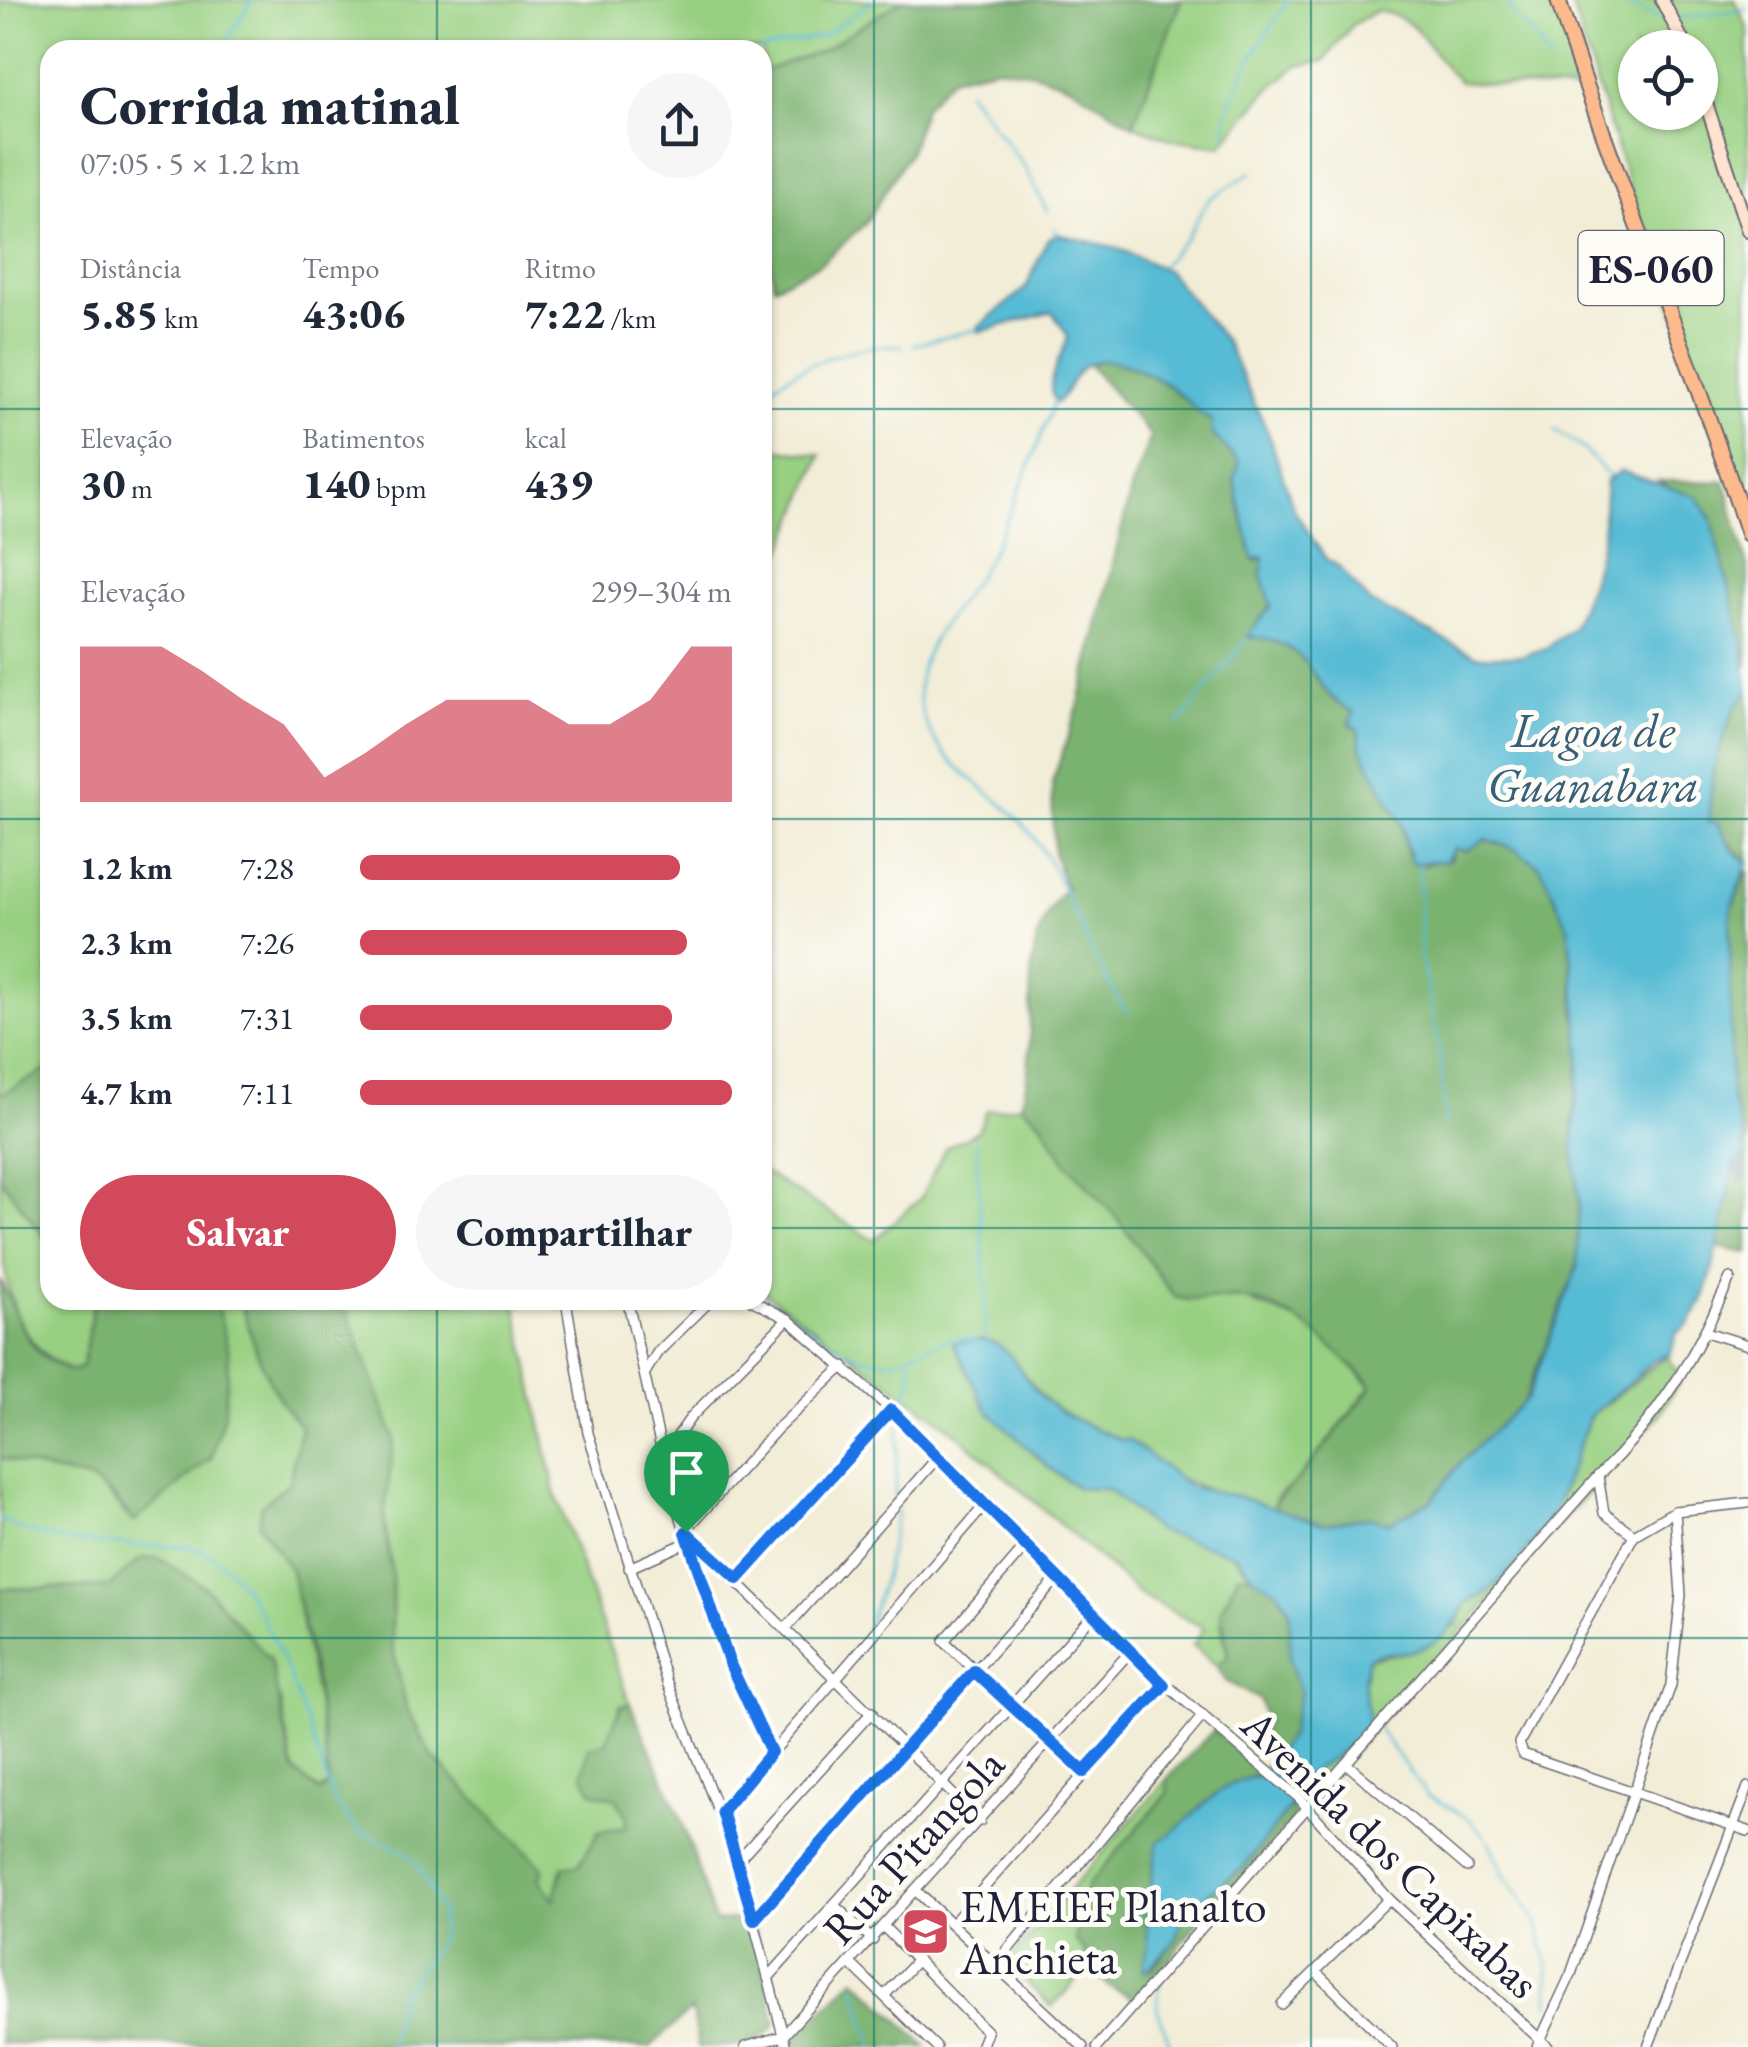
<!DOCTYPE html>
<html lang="pt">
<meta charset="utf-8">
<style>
:root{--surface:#fff;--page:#f6f6f7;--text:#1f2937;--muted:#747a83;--accent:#d1495b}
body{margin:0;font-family:"EB Garamond",serif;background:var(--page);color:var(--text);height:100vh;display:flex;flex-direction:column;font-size:38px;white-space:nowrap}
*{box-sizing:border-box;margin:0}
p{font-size:32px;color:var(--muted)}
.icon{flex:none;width:55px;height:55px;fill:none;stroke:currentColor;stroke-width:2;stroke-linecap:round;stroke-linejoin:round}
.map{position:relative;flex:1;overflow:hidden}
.panel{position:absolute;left:40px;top:40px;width:732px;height:1270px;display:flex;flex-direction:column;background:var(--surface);border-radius:30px;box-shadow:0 2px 8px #0004}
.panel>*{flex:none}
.tools{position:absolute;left:1618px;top:30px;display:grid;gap:20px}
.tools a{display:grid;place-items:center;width:100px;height:100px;border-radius:50%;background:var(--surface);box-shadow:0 2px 8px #0004;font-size:50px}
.pin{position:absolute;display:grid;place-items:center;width:85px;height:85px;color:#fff;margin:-102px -42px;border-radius:50% 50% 50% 0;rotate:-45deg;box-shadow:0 0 10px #0007}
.pin .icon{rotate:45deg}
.round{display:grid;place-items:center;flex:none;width:105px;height:105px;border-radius:52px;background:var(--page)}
.headline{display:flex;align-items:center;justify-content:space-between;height:170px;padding:0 40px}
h1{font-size:55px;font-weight:800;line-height:75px}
.metrics{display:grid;grid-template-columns:repeat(3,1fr);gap:15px;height:170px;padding:10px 40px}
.metrics div{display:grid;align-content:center}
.metrics b{font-size:42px;font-weight:800}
.metrics small{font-size:28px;font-weight:400}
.metrics p{font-size:28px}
.chart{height:280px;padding:20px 40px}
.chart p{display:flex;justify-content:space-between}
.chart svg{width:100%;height:180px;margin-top:10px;fill:var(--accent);opacity:.7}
.button{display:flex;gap:20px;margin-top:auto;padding:20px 40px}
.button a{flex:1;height:115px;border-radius:60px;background:var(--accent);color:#fff;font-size:40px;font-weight:800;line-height:115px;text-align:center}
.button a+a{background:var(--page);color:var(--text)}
ul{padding:0 40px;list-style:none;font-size:32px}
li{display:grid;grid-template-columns:160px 120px 1fr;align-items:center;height:75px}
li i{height:25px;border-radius:12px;background:var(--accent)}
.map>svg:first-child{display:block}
</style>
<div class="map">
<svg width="1748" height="2047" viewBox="0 0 1748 2047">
<rect width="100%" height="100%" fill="#fdfcf7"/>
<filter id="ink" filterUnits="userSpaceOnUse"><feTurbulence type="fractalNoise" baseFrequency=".01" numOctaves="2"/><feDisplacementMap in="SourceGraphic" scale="20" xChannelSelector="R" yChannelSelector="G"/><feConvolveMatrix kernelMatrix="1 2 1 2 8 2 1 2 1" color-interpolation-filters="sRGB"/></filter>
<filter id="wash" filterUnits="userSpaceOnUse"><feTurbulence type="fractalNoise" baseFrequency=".0048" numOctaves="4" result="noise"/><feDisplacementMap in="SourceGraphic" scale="40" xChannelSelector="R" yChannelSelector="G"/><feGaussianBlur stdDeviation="2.25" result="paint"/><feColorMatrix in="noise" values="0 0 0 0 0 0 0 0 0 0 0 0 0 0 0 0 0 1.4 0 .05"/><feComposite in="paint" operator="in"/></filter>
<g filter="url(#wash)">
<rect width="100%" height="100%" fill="#f2edd7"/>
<g fill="#98d082" stroke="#5d795e" stroke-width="2.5" fill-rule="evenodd">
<polygon points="0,0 903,0 823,50 763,71 762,50 50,50 50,1068 0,1095"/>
<path d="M 1181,0 L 1555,0 L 1581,91 L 1460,82 C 1428,55 1424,17 1376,11 L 1352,25 L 1324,61 L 1297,66 L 1269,89 L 1221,146 L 1170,139 L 1133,125 Z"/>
<path d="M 1570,0 L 1735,0 L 1748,29 L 1748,502 L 1637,211 ZM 1635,48 L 1700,48 L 1700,112 L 1635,112 Z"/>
<polygon points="763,448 821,455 763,600 762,448"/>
<path d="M 1021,1105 L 1041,1122 L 1065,1161 L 1117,1218 L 1167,1287 L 1182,1299 L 1244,1299 L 1304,1323 L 1316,1329 L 1371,1386 L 1295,1483 L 1276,1497 L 1277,1511 C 1223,1493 1167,1486 1129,1440 L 1121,1440 C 1096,1428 1065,1418 1045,1399 C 1008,1366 1015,1330 953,1343 L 987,1410 L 1052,1470 L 1078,1488 L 1107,1489 L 1154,1529 L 1232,1553 L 1254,1578 L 1238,1574 L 1221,1623 L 1228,1657 L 1217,1666 L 1193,1645 L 1204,1628 L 1142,1596 L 949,1427 L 763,1291 L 762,1171 L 874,1240 L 921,1198 L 945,1148 L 978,1131 L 986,1111 Z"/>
<path d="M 0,1178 L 50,1244 L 50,1300 L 89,1300 L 93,1305 L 82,1367 L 71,1371 C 0,1340 0,1249 0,1178 Z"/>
<path d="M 216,1300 L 240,1300 C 254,1345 268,1392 301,1426 L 289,1483 L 261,1506 L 259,1525 L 291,1570 L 330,1766 L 329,1784 L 320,1792 L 294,1771 L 280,1700 L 205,1587 L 158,1558 L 141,1559 L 109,1587 L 0,1589 L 0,1458 C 31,1468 66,1466 94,1483 C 112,1493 119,1510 135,1522 L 226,1383 L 229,1354 Z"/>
<path d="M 343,1300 L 515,1300 L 555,1492 L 630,1704 L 620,1706 C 605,1745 602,1779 627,1815 L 626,1827 L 595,1839 L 579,1865 L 564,1867 L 554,1901 L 539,1879 L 543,1868 L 432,1756 L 406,1707 L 392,1645 L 392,1578 L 384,1518 L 394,1438 Z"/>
<path d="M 1667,1356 L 1681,1377 L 1661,1413 L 1314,1793 L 1303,1777 C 1317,1767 1369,1737 1368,1721 C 1368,1691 1358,1691 1369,1658 L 1408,1652 L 1456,1626 L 1466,1604 L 1487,1593 L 1517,1564 L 1555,1510 L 1590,1416 Z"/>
<path d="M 1167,1779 L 1168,1793 L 1089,1885 C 1076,1912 1085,1940 1088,1967 L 1052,2007 L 1006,1963 Z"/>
</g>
<g fill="#7ab270" stroke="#4e6a56" stroke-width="2.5">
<polygon points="903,0 1181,0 1133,125 1069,85 1034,73 998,67 952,77 924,107 910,151 865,224 820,264 774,286 762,227 763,71 823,50"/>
<path d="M 1106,360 C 1132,364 1161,380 1181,395 C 1194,405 1198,416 1212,420 L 1211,432 L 1239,463 C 1232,493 1246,534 1256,561 L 1264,557 L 1261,572 L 1271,604 L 1249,638 C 1302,625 1315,694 1354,712 L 1350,724 L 1358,730 L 1361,748 L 1401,823 L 1408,856 L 1419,866 L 1450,859 L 1454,848 L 1466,851 L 1485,839 L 1515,849 L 1540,865 L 1568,927 L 1580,1054 L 1573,1128 L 1579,1202 L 1577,1267 L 1521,1408 L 1461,1462 L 1431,1501 L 1388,1523 L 1369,1517 L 1329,1525 L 1277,1511 L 1274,1502 L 1295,1483 L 1364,1397 L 1371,1387 L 1368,1381 C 1329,1345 1294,1305 1237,1298 C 1218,1296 1192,1303 1175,1297 L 1117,1218 L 1065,1161 L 1041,1122 L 1021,1105 C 1044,1031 1008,949 1066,888 L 1054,856 L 1052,783 L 1078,707 L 1132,486 L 1151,436 L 1088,364 Z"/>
<polygon points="1659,481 1725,482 1748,570 1748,666 1710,518 1697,497 1678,493"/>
<polygon points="1748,691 1748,862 1719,832 1720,825 1708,822 1714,765 1734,709"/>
<polygon points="1748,869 1748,1253 1716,1247 1737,1159 1744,1180 1744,1138 1731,1097 1729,1012 1731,911"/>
<polygon points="50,1068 50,1244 0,1178 0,1095"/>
<path d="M 0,1279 C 19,1317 25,1356 71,1371 L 82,1367 L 93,1306 L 89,1300 L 216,1300 L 229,1354 L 224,1414 L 211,1458 L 134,1522 L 113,1496 L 91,1481 L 0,1458 Z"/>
<path d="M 240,1300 L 343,1300 L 394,1438 L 384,1518 L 392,1578 L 392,1645 L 406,1707 L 432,1756 L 543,1868 L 539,1879 L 554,1900 L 563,1867 L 579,1865 L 599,1832 L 626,1827 L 627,1815 L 615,1798 L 592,1792 L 583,1774 L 589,1747 L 606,1743 L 621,1706 L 630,1704 L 680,1816 L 715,1922 L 751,1917 L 776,2023 C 764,2047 724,2047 698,2047 L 692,2009 L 650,2047 L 0,2043 L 0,1589 L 109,1587 L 141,1559 L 158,1558 L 205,1587 L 270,1660 L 294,1771 L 320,1792 L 329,1784 L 313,1669 L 291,1570 L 259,1525 L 261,1506 L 289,1483 L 301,1427 C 267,1390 254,1346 240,1300 Z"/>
<polygon points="1238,1574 1248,1574 1275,1588 1290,1610 1290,1659 1300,1693 1290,1736 1275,1755 1259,1736 1266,1724 1260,1700 1226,1681 1217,1666 1228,1657 1221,1611"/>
<polygon points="1214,1730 1260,1773 1226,1787 1177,1832 1158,1842 1146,1910 1151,1970 1175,1941 1180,1916 1243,1868 1291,1806 1297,1814 1243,1877 1203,1914 1165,1966 1133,1998 1109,1986 1088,1967 1087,1955 1075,1939 1088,1885 1168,1793 1167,1779"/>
<polygon points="855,1978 927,2047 796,2047 794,2040"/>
</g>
<path fill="#56bbd4" stroke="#3c6e88" stroke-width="2.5" d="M 1057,234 L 1117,248 L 1168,271 L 1225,341 L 1268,432 L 1294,510 L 1326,559 L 1338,566 L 1369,602 L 1477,656 L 1523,656 L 1546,648 L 1572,628 L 1591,583 L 1602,538 L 1606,481 L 1621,471 L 1697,497 L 1711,518 L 1743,641 L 1748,691 L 1734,709 L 1714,765 L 1708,822 L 1716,821 L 1733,851 L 1748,862 L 1731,911 L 1730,931 L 1731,1097 L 1744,1138 L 1741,1184 L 1737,1160 C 1722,1198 1717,1315 1676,1333 L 1671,1353 L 1654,1361 L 1590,1416 L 1555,1510 L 1517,1564 L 1487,1593 L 1466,1604 C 1454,1632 1432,1650 1400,1653 C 1388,1654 1379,1652 1369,1658 C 1358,1690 1367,1691 1368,1721 C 1369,1736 1316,1769 1303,1777 L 1298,1797 L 1243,1868 L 1185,1911 L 1175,1941 L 1146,1971 L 1143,1970 L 1148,1945 L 1146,1910 L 1158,1842 C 1192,1824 1217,1779 1257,1777 L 1290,1736 L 1300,1693 L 1290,1659 L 1290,1609 L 1277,1590 L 1256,1579 L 1236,1555 L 1158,1531 L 1107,1489 L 1078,1488 L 1052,1470 L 987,1410 L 953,1343 C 1015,1330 1008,1365 1044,1399 C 1065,1418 1096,1428 1121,1440 L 1129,1440 L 1190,1487 L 1239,1497 L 1323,1524 L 1369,1517 L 1388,1523 L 1431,1501 L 1461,1462 L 1527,1398 L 1577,1267 L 1579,1202 L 1573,1147 L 1580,1054 L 1577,1011 L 1568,927 L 1541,867 L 1515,849 L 1485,839 L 1467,851 L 1454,848 L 1446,861 L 1411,863 L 1401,823 L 1361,748 L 1358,730 L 1350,724 L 1354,712 C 1302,688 1323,644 1247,636 L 1271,606 L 1261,572 L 1264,557 L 1253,559 L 1234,480 L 1239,463 L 1211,432 L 1212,420 C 1198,416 1195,407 1183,397 C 1162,379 1110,347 1083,367 C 1070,377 1067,396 1056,403 C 1042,384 1062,357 1068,336 L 1052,312 L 979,332 L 978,327 L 1026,288 L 1047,240 Z"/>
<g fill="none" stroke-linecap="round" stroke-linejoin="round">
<g stroke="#56bbd4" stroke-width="2.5">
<polyline points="1509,0 1509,9 1534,36 1550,62"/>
<polyline points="1611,0 1665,19"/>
<polyline points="1678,18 1748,9"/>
<polyline points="221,50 252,0"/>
<polyline points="761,50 825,35 874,0"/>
<polyline points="967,91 1026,169 1047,211"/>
<path d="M 1226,134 C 1223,94 1267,32 1289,0"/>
<polyline points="1054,228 1057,236"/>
<polyline points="1162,265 1187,237 1208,200 1252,172"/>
<polyline points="913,345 979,329"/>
<path d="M 762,395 C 796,365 857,342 903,346"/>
<path d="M 1054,402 C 1034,454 1015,505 990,555 C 960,615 888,661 933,737 C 958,779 1006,798 1034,838 C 1072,891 1089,959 1127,1012"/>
<polyline points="1555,430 1582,448 1609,476"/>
<polyline points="1179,723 1248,638"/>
<polyline points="1419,864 1421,958 1440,1051 1446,1127"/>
<polyline points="976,1142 986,1296 984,1338"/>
<path d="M 762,1296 C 799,1317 847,1367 893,1360 C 923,1354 942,1332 974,1340"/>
<polyline points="900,1414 912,1377 910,1355"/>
<polyline points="895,1498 899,1422"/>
<path d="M 0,1519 C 46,1545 97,1543 148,1546 C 165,1546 185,1545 201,1550 C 264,1571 312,1741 334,1801 L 359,1832 L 404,1851 L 419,1867 L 441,1910 L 442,1937 L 398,2000 L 390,2047"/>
<polyline points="866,1630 884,1578 897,1511"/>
<polyline points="1379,1730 1427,1795 1468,1818 1487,1838 1505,1877 1536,1920 1549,1968 1549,2005"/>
<polyline points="1160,1981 1157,2008 1171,2047"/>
<polyline points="855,1986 873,2047"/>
</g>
</g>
</g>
<g filter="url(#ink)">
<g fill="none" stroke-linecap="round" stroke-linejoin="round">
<defs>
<g id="street">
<polyline points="566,1300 588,1433 666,1680 738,1860 786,2047"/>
<polyline points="751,1300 788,1319 891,1410 1129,1653 1298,1797 1389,1899 1548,2047"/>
<polyline points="629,1307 663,1457 708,1608 771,1752"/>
<polyline points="1706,1332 1748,1345"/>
<polyline points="844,1366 777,1429 685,1531 980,1821"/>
<polyline points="645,1373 657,1353 711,1300"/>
<polyline points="663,1457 691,1417 788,1319"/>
<polyline points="1598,1476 1604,1513 1634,1535"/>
<polyline points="1748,1503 1675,1511 1634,1535 1519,1743 1523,1754 1537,1759 1748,1831"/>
<polyline points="1024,1548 944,1641 1084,1772"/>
<polyline points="629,1568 688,1542"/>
<polyline points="738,1579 891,1410"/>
<polyline points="787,1627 939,1456"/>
<polyline points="1348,1765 1467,1867"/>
<polyline points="722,1811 985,1505"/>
<polyline points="738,1860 872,1712"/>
<polyline points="916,1891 1083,2047"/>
<polyline points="835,1906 873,1940"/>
<polyline points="754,1919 1056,1580"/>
<polyline points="952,1924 1163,1685"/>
<polyline points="884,1927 987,2032 981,2047"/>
<polyline points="851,1964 936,2047"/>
<polyline points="995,1965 1201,1718"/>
<polyline points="1316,1972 1392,2047"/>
<polyline points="768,1978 1092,1616"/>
<polyline points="885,1995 917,1960"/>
<polyline points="1282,2004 1389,1899"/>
<polyline points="745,2047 783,2036 1129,1653"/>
<path d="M 1097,2047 L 1598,1476 C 1659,1418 1696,1355 1730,1278"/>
<polyline points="1537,2047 1571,1974 1671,1685 1681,1595 1675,1511"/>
<polyline points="1648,2047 1748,1787"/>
</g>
<g id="secondary">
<polyline points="1662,0 1686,48"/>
<polyline points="1700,85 1748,231"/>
</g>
<path id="primary" d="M 1558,0 C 1615,181 1690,354 1748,534"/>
</defs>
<use href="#street" stroke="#6b6972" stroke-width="12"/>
<use href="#secondary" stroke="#6b6972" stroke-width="16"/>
<use href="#primary" stroke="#6b6972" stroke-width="18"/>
<use href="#street" stroke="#fff" stroke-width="9"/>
<use href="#secondary" stroke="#fee3d1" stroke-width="12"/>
<use href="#primary" stroke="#fcba8d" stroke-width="14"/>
</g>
</g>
<g fill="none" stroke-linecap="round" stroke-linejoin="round" filter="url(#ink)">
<defs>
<polygon id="route" points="891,1410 1164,1685 1084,1772 974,1671 754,1920 722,1811 771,1752 729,1662 686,1532 738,1579"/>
</defs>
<use href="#route" stroke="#fff" stroke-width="20"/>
<use href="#route" stroke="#1a73e8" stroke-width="12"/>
</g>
<path fill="none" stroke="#0f766e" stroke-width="2.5" stroke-opacity="0.55" d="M 437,0 L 437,50M 874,0 L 874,2047M 1311,0 L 1311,2047M 0,409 L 50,409M 762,409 L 1748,409M 0,819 L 50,819M 762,819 L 1748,819M 0,1228 L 50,1228M 762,1228 L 1748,1228M 437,1300 L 437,2047M 0,1638 L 1748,1638"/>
<defs>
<symbol id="school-square" viewBox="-11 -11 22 22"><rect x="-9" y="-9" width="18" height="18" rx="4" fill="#d1495b" stroke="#fdfcf7"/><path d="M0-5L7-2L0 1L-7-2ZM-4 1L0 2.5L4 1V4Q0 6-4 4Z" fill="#fff"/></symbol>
</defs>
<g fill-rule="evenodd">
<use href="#school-square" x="898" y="1904" width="55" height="55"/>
</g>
<g text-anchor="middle" stroke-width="10" stroke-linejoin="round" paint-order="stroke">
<rect fill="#fdfcf7" stroke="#646373" stroke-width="2.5" x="1578.5" y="231" width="145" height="74" rx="8"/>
<g font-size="42" font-weight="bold" fill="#22223b">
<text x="1651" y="283">ES-060</text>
</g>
<g font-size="45" fill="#22223b" stroke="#fdfcf7">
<text transform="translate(913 1846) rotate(-48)" y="16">Rua Pitangola</text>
<text transform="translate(1391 1853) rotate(44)" y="16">Avenida dos Capixabas</text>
</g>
<g font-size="45" fill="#22223b" stroke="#fdfcf7" text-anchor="start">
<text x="960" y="1922">EMEIEF Planalto<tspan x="960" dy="52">Anchieta</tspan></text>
</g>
<g font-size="48" font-style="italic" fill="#375f78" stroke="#fdfcf7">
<text x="1593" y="747">Lagoa de<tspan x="1593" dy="55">Guanabara</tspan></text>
</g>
</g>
</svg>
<div class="tools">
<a><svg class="icon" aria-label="locate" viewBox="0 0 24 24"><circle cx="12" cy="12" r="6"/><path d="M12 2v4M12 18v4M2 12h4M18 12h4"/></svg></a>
</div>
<div class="pin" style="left:686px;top:1532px;background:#1e9e55"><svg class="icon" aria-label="arrive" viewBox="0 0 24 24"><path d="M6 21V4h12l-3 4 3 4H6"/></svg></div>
<section class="panel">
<div class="headline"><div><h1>Corrida matinal</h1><p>07:05 · 5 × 1.2 km</p></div><a class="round"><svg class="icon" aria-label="share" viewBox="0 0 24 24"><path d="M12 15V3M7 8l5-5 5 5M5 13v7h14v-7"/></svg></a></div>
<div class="metrics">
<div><p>Distância</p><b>5.85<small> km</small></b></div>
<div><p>Tempo</p><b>43:06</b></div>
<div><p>Ritmo</p><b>7:22<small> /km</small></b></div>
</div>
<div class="metrics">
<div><p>Elevação</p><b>30<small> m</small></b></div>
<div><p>Batimentos</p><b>140<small> bpm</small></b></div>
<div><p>kcal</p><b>439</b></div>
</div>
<div class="chart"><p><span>Elevação</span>299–304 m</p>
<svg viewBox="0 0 160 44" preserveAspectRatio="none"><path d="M0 44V6L10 6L20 6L30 12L40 19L50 25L60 38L70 32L80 25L90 19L100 19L110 19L120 25L130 25L140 19L150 6L160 6V44z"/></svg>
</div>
<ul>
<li><b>1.2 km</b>7:28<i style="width:86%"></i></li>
<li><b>2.3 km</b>7:26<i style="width:88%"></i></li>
<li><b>3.5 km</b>7:31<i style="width:84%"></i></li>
<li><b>4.7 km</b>7:11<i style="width:100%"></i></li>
</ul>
<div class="button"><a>Salvar</a><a>Compartilhar</a></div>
</section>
</div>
